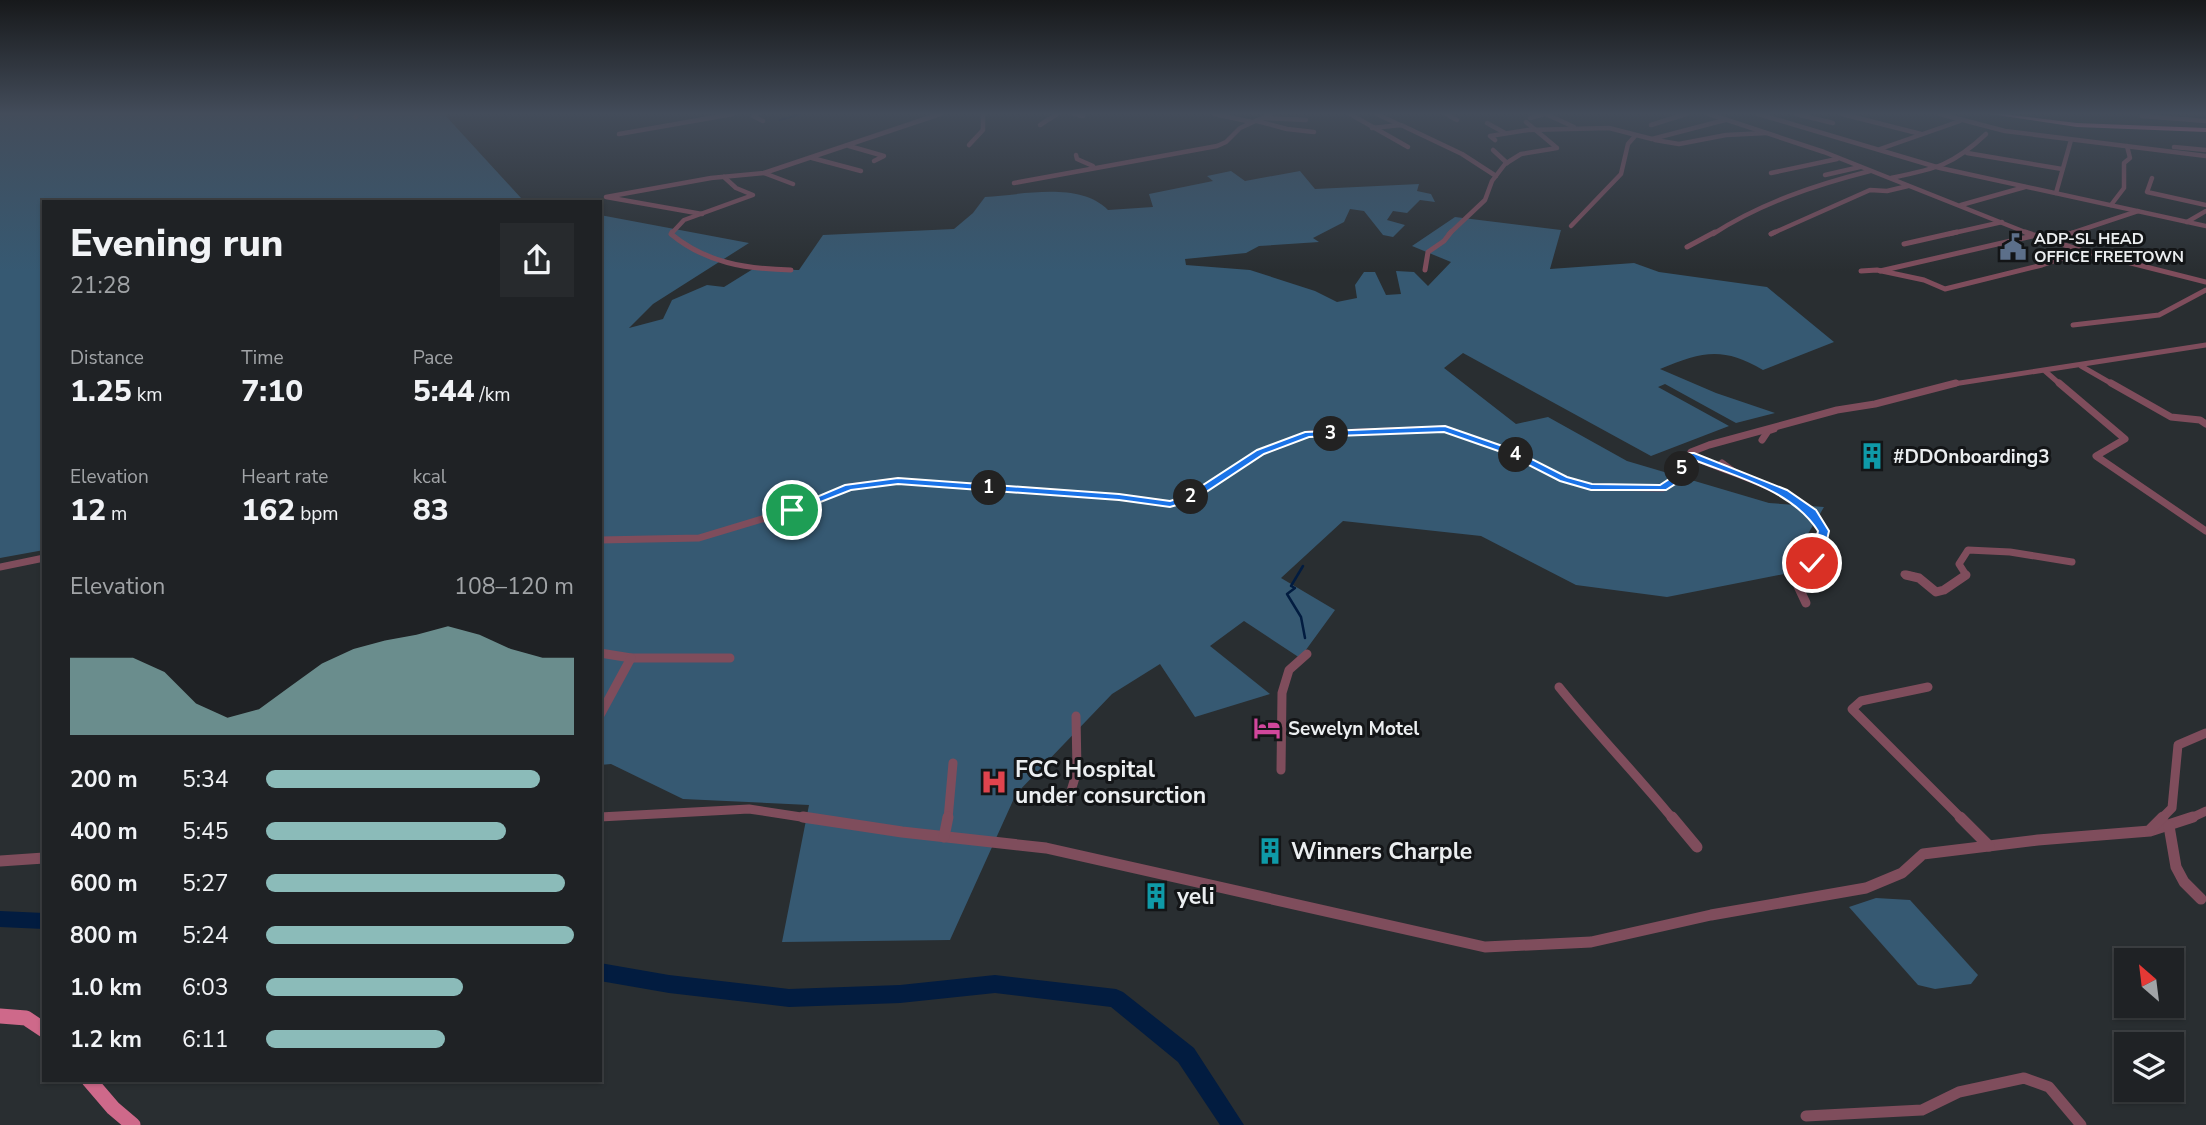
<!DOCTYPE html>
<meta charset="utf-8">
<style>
:root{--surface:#1f2225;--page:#272a2d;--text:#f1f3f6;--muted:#a1a4a7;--line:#3c3f42;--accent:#8bbbb9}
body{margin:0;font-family:"Nunito Sans",sans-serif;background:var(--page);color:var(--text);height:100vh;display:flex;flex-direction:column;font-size:26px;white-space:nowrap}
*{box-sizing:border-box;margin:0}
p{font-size:23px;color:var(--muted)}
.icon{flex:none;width:38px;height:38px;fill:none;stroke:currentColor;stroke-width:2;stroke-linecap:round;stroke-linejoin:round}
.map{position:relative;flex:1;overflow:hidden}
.drawer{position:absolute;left:42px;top:200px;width:560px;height:882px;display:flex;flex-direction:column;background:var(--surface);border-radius:0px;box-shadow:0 2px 5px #0004,0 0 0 2px var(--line)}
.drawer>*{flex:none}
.needle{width:46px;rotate:332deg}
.fabs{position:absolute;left:2114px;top:948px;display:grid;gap:14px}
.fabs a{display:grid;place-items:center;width:70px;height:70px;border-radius:0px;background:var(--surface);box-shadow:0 2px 5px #0004,0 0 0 2px var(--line);font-size:35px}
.pin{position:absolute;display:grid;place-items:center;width:60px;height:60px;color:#fff;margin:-30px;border:4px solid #fff;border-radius:50%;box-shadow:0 2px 7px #0007}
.km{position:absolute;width:35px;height:35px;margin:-18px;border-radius:50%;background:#222;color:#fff;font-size:19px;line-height:35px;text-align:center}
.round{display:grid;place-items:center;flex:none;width:74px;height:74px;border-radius:0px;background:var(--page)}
.summary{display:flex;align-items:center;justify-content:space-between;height:119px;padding:0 28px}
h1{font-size:38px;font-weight:800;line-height:52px}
.figures{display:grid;grid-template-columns:repeat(3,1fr);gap:10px;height:119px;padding:7px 28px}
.figures div{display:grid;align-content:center}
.figures b{font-size:30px;font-weight:800}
.figures small{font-size:19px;font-weight:400}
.figures p{font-size:19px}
.chart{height:196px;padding:14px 28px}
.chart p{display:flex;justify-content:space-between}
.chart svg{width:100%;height:126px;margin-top:7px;fill:var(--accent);opacity:.7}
ul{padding:0 28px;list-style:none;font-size:23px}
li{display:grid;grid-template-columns:112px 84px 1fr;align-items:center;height:52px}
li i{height:18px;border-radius:9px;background:var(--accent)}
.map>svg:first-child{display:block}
</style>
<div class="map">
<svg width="2206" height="1125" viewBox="0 0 2206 1125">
<rect width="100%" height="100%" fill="#292e31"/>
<g fill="#365972">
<polygon points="0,114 444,114 521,198 536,201 44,201 44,550 0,558"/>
<path d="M 1231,171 L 1245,181 L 1300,171 L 1315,189 L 1419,184 L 1417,191 L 1431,194 L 1435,202 L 1420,200 L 1407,213 L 1393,211 L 1387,220 L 1405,225 L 1393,237 L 1383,235 L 1364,211 L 1350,209 L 1344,222 L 1313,238 L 1319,242 L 1259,246 L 1246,253 L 1185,259 L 1186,265 L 1250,270 L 1315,291 L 1337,302 L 1357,298 L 1355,285 L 1364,272 L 1375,272 L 1386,295 L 1401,294 L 1396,271 L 1414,272 L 1428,286 L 1451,262 L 1412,246 L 1455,217 L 1561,230 L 1550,269 L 1634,263 L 1659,272 L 1767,287 L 1834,342 L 1763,370 C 1722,346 1702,352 1660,369 L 1716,393 L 1775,413 L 1736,423 L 1665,384 L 1658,387 L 1729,426 L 1651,456 L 1463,353 L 1444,368 L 1516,424 L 1548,417 L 1627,461 L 1769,503 L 1824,507 L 1784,574 L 1667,597 L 1576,585 L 1481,536 L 1343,521 L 1281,578 L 1335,610 L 1300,658 L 1244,621 L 1210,646 L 1270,694 L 1195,717 L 1160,664 L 1112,694 L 1016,794 L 950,940 L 782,942 L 809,805 L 683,799 L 611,764 L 600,765 L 600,215 L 749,243 L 653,304 L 629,328 L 663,319 L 672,300 L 707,285 L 724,287 L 753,269 L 799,270 L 823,235 L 954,229 L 973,213 L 985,197 C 1022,195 1079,181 1108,210 L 1153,207 L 1149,194 L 1213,181 L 1207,176 Z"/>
<polygon points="1876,898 1910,900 1978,975 1971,984 1935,989 1918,985 1849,907"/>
</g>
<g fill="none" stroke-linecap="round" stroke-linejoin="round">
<polyline stroke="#021c40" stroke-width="2" points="780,120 801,114"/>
<polyline stroke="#021c40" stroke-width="2.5" points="1303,566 1291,586 1295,588 1287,594 1301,617 1305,638"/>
<g fill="#021c40" fill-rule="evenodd">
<polygon points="0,911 44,913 44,929 0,927"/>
<polygon points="600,963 669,975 789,989 900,985 995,975 1116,989 1123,992 1194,1048 1244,1125 1220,1125 1178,1062 1111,1007 995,993 900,1003 789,1007 669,993 600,981"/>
</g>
<g stroke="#7f4d5c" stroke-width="4.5">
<polyline points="356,114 356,117"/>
<polyline points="757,114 753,116 763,121"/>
<polyline points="1074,114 1083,116"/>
<polyline points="1214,114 1252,122"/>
<polyline points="1350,114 1408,147"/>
<polyline points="1377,114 1400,125"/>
<polyline points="1446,114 1457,120"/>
<polyline points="1546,114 1574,127"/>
<polyline points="1709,114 1824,152 2030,234"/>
<polyline points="1758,114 1940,168 2206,226"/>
<polyline points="1796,114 1833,123"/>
<polyline points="1842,114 1921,134"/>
<polyline points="1940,114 2005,131 2206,156"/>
<polyline points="2142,116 2206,121"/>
<polyline points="1265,118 1306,120"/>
<polyline points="1530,118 1544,114"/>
<polyline points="1257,121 1287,129 1314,132"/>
<polyline points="1487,123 1505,133"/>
<polyline points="1040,125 1057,114"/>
<polyline points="1651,125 1686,114"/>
<polyline points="1372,128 1401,125 1462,154 1496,176"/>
<polyline points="619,134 733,114"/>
<polyline points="1495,140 1490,136 1528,130 1609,128 1652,139 1725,120"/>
<polyline points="1655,140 1679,144 1726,135 1766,133"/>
<polyline points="969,145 983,130 983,114"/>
<polyline points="849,146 884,156 874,161"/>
<polyline points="2174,147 2206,150"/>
<polyline points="1880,149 1960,121"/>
<polyline points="1493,150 1507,163"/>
<polyline points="1967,153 2062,169"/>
<polyline points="1076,155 1077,159 1093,166"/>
<polyline points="812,158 861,171"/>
<polyline points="764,173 793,184"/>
<polyline points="1771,173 1837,159"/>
<polyline points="1825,175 1860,167"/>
<path d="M 1891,178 C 1935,169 1952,166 1986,134"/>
<polyline points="2152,178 2147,192 2206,205"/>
<polyline points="1014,183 1217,146 1226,142 1240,128 1271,114"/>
<polyline points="2056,193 2071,140"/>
<polyline points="1961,205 2025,187"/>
<polyline points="2111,205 2124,188 2124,163 2130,158 2127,146"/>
<polyline points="702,214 606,197 711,178 764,173 940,114"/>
<polyline points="2187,222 2206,211"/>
<polyline points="1571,226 1621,174 1628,144 1635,136"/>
<polyline points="671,234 684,220 753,195 736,188 724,177"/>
<polyline points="1449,234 1485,200 1492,181 1505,164 1521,154 1557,148 1526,122"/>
<path d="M 1713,234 C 1761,203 1815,185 1870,171"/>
<polyline points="1771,234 1870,190 1887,191 1908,186"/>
<polyline points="1949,234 2002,222"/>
<polyline points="2069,234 2138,211"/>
</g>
<g stroke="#7f4d5c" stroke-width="5">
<path d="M 672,232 L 671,234 C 706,263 746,269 791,270"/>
<polyline points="2025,232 2083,251 2206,282"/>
<polyline points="1771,234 1775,232"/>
<polyline points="2050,238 2078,232"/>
<polyline points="1904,244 1957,232"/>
<polyline points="1687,247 1715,232"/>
<polyline points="1425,270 1428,252 1444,241 1451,232"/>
<polyline points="1861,271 1877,270 1924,280 1945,289 2042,265 2084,251"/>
<polyline points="1880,271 2037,235"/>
<polyline points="2073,325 2159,315 2206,290"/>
<polyline points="2081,366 2114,385"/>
<polyline points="2045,371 2061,385"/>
<polyline points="1947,385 2206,345"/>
</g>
<g stroke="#7f4d5c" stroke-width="7">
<polyline points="2059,383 2125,439 2096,456 2206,531"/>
<polyline points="2111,383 2171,417 2200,420 2206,424"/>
<polyline points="1762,440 1768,431 1774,429"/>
<path d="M 1690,455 C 1738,478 1793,485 1824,531 L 1819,553 L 1804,576"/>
<polyline points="1722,463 1734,472"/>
<polyline points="600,540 699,538 792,510 849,487 898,481 1119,497 1170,504 1190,498 1261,452 1308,434 1445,429 1511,452 1564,479 1591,487 1663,488 1680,477 1691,452 1709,445 1837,410 1875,404 1956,383"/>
<polyline points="0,567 44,558"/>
<polyline points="1904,574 1913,576"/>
<polyline points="1964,576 1966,575 1959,564 1968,550 2010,552 2072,562"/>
</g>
<g stroke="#7f4d5c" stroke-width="9">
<polyline points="1805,575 1798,586 1806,603"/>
<polyline points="1906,575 1919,578 1936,592 1944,590 1966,575"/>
<polyline points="600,653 631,658 730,658"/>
<path d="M 1559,687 C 1596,733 1636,774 1673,819"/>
<polyline points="1928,687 1861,701 1852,709 1962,819"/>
<polyline points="600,715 631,658"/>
<polyline points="1281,770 1282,693 1289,670 1307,654"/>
<polyline points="1068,801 1077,771 1076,716"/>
<polyline points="600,817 749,809 814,819"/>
<polyline points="948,819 953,763"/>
<polyline points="2161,819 2172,808 2178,745 2206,733"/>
<polyline points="2189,819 2206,811"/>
</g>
<g stroke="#7f4d5c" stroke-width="11">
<polyline points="803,817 902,832 1046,848 1485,947 1591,942 1711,915 1866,888 1902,873 1923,854 2038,840 2150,831 2193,817"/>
<polyline points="1672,817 1697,847"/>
<polyline points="1960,817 1989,846"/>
<polyline points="2169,826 2176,867 2184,882 2201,899"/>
<polyline points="2151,829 2163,817"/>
<polyline points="944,837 948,817"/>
<polyline points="0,861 44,858"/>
<polyline points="1806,1116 1922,1110 1959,1092 2024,1078 2049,1087 2081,1125"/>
</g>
<g stroke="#ce698a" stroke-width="15">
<polyline points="0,1016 26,1018 44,1030"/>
<polyline points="89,1080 113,1108 133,1125"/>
</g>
<polygon fill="#ed739c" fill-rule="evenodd" points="1990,114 2004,114 2077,123 2206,128 2206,132 2077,127"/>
</g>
<linearGradient id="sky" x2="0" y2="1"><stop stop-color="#17191b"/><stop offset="0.42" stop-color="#434c5a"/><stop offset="1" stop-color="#434c5a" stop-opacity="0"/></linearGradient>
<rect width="2206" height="271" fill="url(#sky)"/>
<path fill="#1a73e8" stroke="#fff" stroke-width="2" d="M 1445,426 L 1514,450 L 1567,477 L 1592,484 L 1660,485 L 1675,475 L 1678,465 L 1687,453 L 1694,453 L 1787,490 L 1816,510 L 1829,531 L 1824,553 L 1816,565 L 1807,563 L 1813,553 L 1818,531 C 1792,490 1736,477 1692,459 L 1683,479 L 1666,490 L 1591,490 L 1560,481 L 1507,454 L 1444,432 L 1309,437 L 1264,454 L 1194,500 L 1170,507 L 1119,500 L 898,484 L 851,490 L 795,512 L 786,510 L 845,485 L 898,478 L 1119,494 L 1170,501 L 1186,496 L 1257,450 L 1305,432 Z"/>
<defs>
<symbol id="civic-bare" viewBox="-9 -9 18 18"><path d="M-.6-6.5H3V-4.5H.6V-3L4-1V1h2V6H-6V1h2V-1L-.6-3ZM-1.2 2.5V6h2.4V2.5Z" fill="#5c6f8a" stroke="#131517" stroke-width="2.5" paint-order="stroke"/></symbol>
<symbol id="building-bare" viewBox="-9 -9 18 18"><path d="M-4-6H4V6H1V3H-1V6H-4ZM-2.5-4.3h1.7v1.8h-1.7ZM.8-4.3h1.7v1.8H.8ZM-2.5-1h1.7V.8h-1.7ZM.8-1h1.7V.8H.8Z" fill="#0f9aa8" stroke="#131517" stroke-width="2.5" paint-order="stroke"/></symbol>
<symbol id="hotel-bare" viewBox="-9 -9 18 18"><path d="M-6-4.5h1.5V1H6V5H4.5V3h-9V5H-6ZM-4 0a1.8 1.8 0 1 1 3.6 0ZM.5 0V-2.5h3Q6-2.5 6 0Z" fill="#d1479c" stroke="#131517" stroke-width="2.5" paint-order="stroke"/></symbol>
<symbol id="hospital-bare" viewBox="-9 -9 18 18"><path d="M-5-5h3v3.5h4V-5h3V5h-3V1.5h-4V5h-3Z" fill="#e0444e" stroke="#131517" stroke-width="2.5" paint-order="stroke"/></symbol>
</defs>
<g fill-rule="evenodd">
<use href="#civic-bare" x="1994" y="228" width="38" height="38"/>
<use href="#building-bare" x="1853" y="437" width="38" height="38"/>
<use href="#hotel-bare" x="1248" y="709" width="38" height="38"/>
<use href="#hospital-bare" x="975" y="763" width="38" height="38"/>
<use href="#building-bare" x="1251" y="832" width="38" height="38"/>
<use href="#building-bare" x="1137" y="877" width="38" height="38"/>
</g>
<g text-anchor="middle" stroke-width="6" stroke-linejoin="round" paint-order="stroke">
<g font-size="16" font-weight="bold" fill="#ebeef0" stroke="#131517" text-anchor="start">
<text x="2034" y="244">ADP-SL HEAD<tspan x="2034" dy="18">OFFICE FREETOWN</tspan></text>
</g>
<g font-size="19" font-weight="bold" fill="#ebeef0" stroke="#131517" text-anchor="start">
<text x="1893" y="463">#DDOnboarding3</text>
<text x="1288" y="735">Sewelyn Motel</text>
</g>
<g font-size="23" font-weight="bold" fill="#ebeef0" stroke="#131517" text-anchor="start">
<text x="1015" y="777">FCC Hospital<tspan x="1015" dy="26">under consurction</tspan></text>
<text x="1291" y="859">Winners Charple</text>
<text x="1177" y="904">yeli</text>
</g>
</g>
</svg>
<div class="fabs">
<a><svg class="needle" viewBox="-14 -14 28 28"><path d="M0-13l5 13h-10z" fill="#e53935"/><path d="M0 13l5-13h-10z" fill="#a1a4a7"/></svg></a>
<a><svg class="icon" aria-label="layers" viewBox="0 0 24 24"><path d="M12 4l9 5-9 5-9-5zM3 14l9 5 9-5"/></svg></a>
</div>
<div class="pin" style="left:792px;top:510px;background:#1e9e55"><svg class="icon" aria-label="arrive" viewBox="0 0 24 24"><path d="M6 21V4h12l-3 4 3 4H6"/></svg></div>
<div class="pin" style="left:1812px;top:563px;background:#d93025"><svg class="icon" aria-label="check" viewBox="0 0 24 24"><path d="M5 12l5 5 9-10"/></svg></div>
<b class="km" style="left:989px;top:488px">1</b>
<b class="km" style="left:1191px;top:497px">2</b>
<b class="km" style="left:1331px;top:434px">3</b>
<b class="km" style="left:1516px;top:455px">4</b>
<b class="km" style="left:1682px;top:469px">5</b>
<section class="drawer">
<div class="summary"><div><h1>Evening run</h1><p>21:28</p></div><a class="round"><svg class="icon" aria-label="share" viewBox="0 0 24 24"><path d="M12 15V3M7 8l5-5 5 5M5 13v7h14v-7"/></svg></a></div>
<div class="figures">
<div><p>Distance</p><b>1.25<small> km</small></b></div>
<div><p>Time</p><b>7:10</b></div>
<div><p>Pace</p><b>5:44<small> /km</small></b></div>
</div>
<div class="figures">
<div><p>Elevation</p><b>12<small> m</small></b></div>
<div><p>Heart rate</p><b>162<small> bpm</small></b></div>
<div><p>kcal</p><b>83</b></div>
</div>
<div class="chart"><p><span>Elevation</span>108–120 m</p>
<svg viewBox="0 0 160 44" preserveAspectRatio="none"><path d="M0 44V17L10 17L20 17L30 22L40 33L50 38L60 35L70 27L80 19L90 14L100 11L110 9L120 6L130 9L140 14L150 17L160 17V44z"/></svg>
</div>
<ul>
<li><b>200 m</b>5:34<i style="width:89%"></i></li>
<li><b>400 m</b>5:45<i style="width:78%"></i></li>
<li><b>600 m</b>5:27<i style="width:97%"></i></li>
<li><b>800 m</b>5:24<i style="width:100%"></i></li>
<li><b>1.0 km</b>6:03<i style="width:64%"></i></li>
<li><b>1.2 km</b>6:11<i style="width:58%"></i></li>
</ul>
</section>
</div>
